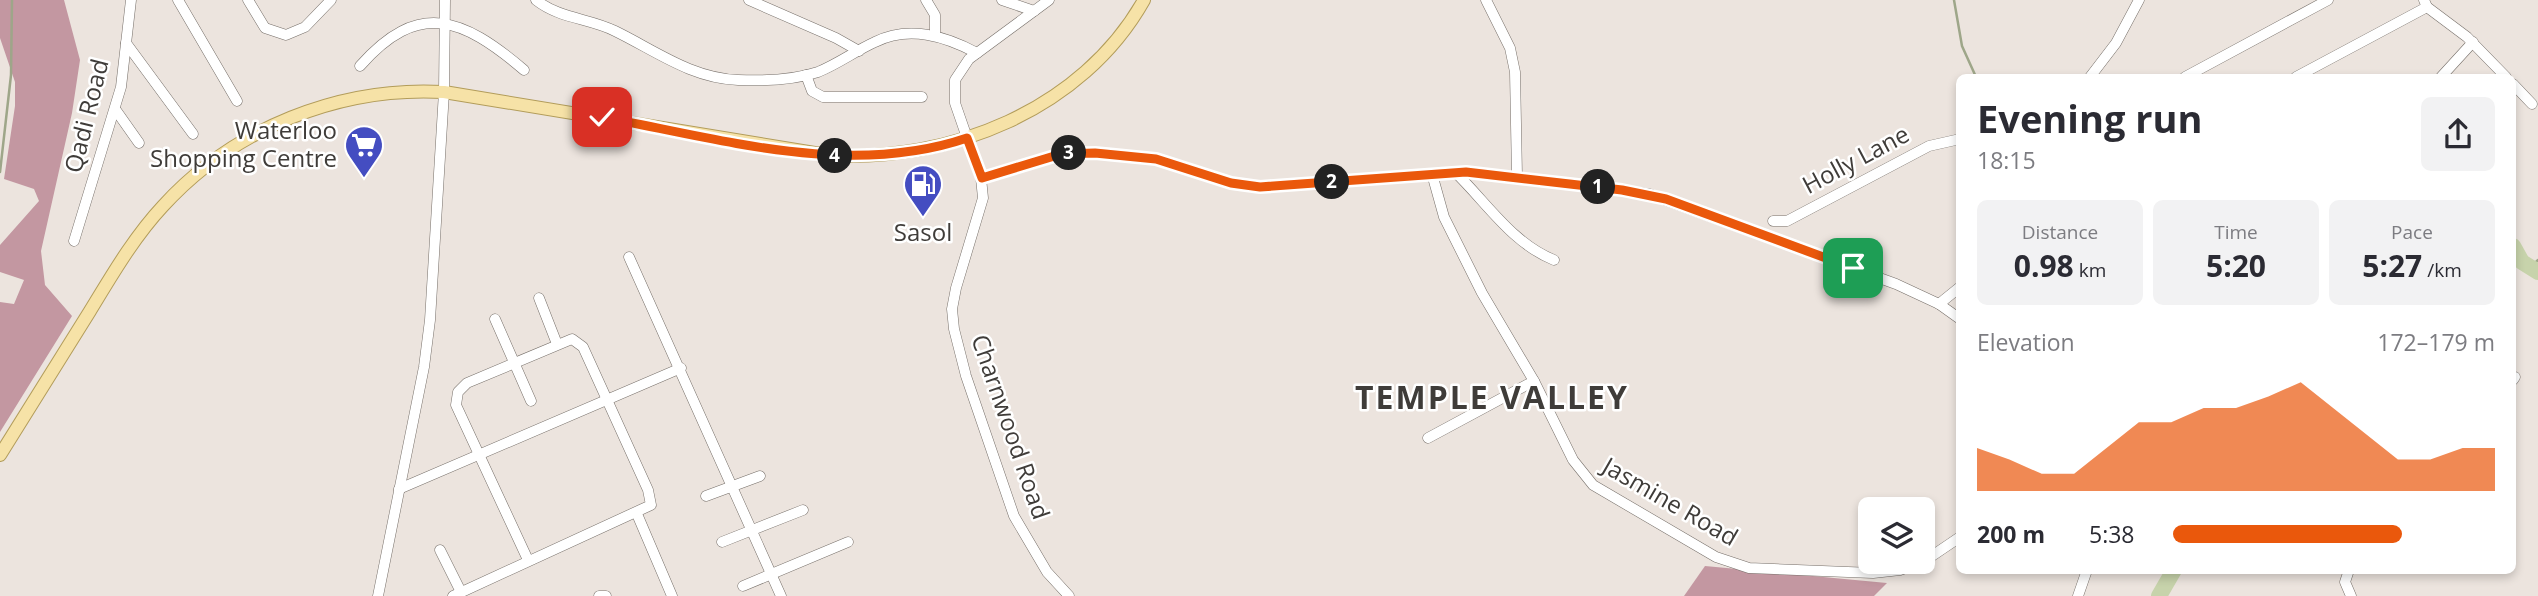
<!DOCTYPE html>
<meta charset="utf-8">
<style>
:root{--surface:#fff;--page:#f2f2f3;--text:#2b2b33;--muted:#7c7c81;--accent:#ea580c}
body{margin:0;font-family:"Open Sans",sans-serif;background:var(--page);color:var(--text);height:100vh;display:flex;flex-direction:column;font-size:26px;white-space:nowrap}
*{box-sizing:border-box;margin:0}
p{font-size:23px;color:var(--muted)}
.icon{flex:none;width:38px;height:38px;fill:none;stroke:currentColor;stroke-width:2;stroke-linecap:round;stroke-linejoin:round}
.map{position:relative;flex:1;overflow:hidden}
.side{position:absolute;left:1956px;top:74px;width:560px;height:500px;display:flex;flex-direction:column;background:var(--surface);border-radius:10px;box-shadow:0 4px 10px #0003}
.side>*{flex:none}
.buttons{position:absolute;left:1858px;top:497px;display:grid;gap:14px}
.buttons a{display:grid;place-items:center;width:77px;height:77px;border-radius:10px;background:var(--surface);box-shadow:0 4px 10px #0003;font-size:35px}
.pin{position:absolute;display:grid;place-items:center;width:60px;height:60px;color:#fff;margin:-30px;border-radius:14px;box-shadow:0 4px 10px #0006}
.km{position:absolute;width:35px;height:35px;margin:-18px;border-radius:50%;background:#222;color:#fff;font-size:19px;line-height:35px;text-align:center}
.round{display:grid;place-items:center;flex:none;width:74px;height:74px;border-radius:10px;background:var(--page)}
.summary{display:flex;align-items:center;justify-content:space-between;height:119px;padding:0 21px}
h1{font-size:38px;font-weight:700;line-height:52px}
.stats{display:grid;grid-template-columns:repeat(3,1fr);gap:10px;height:119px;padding:7px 21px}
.stats div{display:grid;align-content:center;border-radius:10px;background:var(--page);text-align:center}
.stats b{font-size:30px;font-weight:700}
.stats small{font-size:19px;font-weight:400}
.stats p{font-size:19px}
.chart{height:196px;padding:14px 21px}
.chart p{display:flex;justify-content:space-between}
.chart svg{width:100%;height:126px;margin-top:7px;fill:var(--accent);opacity:.7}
ul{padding:0 21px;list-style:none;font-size:23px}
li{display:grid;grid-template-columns:112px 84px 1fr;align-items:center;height:52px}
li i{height:18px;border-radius:9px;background:var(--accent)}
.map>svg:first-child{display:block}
</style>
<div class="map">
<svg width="2538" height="596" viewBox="0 0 2538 596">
<rect width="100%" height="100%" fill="#ece4de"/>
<g fill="#c397a1">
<polygon points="0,0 64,0 80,60 72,113 41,251 45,285 72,316 0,432 0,302 14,304 24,280 0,272 0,245 39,201 34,189 4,179 15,106 15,82 0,38"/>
<polygon points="1705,566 1887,583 1874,596 1684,596"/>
</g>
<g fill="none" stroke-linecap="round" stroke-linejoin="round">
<g stroke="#9ea689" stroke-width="2.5">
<polyline points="1954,0 1962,46 1976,77"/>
<polyline points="0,172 11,75 12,0"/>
<polyline points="2531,267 2538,260"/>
</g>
<g stroke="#c7d3ab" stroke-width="16">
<polyline points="2513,246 2522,262 2538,272"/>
<polyline points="2159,596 2174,570"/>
</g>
<defs>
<g id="minor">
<polyline points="178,0 237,101"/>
<polyline points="248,0 265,28 286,35 305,27 331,0"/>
<path d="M 536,0 C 560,19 589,18 615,31 C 656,51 691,78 738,80 C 763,81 794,80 818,72 C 838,64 855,51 875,42 C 909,25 945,36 977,53"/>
<polyline points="749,0 836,38 859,51"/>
<polyline points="926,0 935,15 935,35"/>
<polyline points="1002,0 1034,11"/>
<polyline points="1049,0 969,59 955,80 955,103 981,178 983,198 956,288 952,309 954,329 966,376 1014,516 1047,572 1069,596"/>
<polyline points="1486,0 1510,48 1515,72 1517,176"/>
<polyline points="2424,0 2427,7 2467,37 2506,77"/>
<polyline points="126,43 193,134"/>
<path d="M 360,66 C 418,0 462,17 524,70"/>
<polyline points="806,75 812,91 823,97 922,97"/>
<polyline points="2090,77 2116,43 2139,0"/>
<polyline points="2185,77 2328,0"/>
<polyline points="2296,77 2427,7"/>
<polyline points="2441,77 2473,42"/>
<polyline points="2513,84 2532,104"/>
<polyline points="115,109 139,143"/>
<path d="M 1455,172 C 1487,203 1512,243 1554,260"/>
<polyline points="1432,174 1444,217 1482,293 1534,381 1573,460 1593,485 1716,557 1749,568 1873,573 1900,570 1923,562"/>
<polyline points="981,178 1061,154 1095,153 1156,159 1231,183 1260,187 1467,172 1649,194 1896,284 1939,304 1960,319"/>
<polyline points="1773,221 1787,221 1929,146 1960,139"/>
<polyline points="74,241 121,87 131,0"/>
<polyline points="629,257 781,596"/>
<polyline points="539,298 557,344"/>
<polyline points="1939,304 1960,287"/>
<polyline points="495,319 531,401"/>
<polyline points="2513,380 2515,377"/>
<polyline points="1428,438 1534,381"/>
<polyline points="399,489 681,368"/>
<polyline points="706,496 760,476"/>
<polyline points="637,514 672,596"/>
<polyline points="722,542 803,510"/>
<polyline points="440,550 461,592"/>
<polyline points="1923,562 1960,537"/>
<polyline points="2349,570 2345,582 2351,596"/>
<polyline points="743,586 848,542"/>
<polyline points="378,596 424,367 430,320 444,92 445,0"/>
<polyline points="453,596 651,505 648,490 583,347 572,339 467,383 458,392 456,405 528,560"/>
<polyline points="599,596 606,596"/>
<polyline points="2078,596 2087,570"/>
</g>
<path id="major" d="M 0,455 C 30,407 60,359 90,311 C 112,275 134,237 163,206 C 234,128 340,86 444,92 L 827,155 C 949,163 1082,110 1144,0"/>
</defs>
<use href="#minor" stroke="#766f69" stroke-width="11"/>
<use href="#major" stroke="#b29c5a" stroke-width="14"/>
<use href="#minor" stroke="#fff" stroke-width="10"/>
<use href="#major" stroke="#f6e2a7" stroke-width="12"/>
</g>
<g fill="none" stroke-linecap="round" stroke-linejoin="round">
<defs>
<path id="route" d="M 602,117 C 720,139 850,178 967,138 L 982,178 L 1061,154 L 1095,153 L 1156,159 L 1231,183 L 1260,187 L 1466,172 L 1622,190 L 1666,199 L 1853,268"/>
</defs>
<use href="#route" stroke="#fff" stroke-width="14"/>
<use href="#route" stroke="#ea580c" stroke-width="9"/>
</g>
<defs>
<symbol id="supermarket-pin" viewBox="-11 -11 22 30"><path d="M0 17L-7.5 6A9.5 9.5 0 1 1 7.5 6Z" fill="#444dc1" stroke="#fff"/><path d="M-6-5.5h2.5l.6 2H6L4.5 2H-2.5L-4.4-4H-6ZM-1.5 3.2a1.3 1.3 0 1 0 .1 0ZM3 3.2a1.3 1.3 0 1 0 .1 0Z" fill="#fff"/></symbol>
<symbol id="fuel-pin" viewBox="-11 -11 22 30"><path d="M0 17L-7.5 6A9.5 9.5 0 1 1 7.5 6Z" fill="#444dc1" stroke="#fff"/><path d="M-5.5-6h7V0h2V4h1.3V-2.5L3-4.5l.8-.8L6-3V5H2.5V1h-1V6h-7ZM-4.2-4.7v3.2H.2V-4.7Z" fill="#fff"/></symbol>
</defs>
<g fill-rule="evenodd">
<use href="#supermarket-pin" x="342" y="123" width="44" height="60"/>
<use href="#fuel-pin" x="901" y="162" width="44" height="60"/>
</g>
<g text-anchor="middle" stroke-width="5" stroke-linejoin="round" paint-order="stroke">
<g font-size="24" fill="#3f3c39" stroke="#fff">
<text transform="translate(87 116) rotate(-76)" y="8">Qadi Road</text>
<text transform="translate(1856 160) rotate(-28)" y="8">Holly Lane</text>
<text transform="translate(1010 427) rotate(71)" y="8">Charnwood Road</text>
<text transform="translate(1670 502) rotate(30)" y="8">Jasmine Road</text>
</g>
<g font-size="24" fill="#3f3c39" stroke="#fff" text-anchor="end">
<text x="337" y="139">Waterloo<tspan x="337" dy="28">Shopping Centre</tspan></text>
<text x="923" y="241" text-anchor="middle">Sasol</text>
</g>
<g font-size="32" font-weight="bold" letter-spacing="2" fill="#3f3c39" stroke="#fff">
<text x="1492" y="409">TEMPLE VALLEY</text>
</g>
</g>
</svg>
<div class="buttons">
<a><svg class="icon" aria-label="layers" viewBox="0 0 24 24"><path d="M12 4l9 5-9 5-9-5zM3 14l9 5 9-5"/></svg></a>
</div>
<div class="pin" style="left:1853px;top:268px;background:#1e9e55"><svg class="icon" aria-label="arrive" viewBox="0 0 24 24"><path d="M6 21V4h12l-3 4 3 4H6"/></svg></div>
<div class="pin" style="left:602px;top:117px;background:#d93025"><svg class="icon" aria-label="check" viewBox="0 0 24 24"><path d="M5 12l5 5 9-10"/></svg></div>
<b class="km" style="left:1598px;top:187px">1</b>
<b class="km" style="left:1332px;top:182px">2</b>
<b class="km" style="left:1069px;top:153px">3</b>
<b class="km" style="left:835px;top:156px">4</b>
<section class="side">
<div class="summary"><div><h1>Evening run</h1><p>18:15</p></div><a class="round"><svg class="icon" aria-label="share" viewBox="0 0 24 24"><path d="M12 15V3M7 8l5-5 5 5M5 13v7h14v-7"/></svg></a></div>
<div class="stats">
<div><p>Distance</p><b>0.98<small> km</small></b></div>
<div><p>Time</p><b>5:20</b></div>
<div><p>Pace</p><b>5:27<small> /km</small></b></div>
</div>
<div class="chart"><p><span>Elevation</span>172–179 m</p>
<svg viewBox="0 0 160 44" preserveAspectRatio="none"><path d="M0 44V29L10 33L20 38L30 38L40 29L50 20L60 20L70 15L80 15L90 11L100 6L110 15L120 24L130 33L140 33L150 29L160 29V44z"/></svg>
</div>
<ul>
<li><b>200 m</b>5:38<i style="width:71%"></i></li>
</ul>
</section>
</div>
